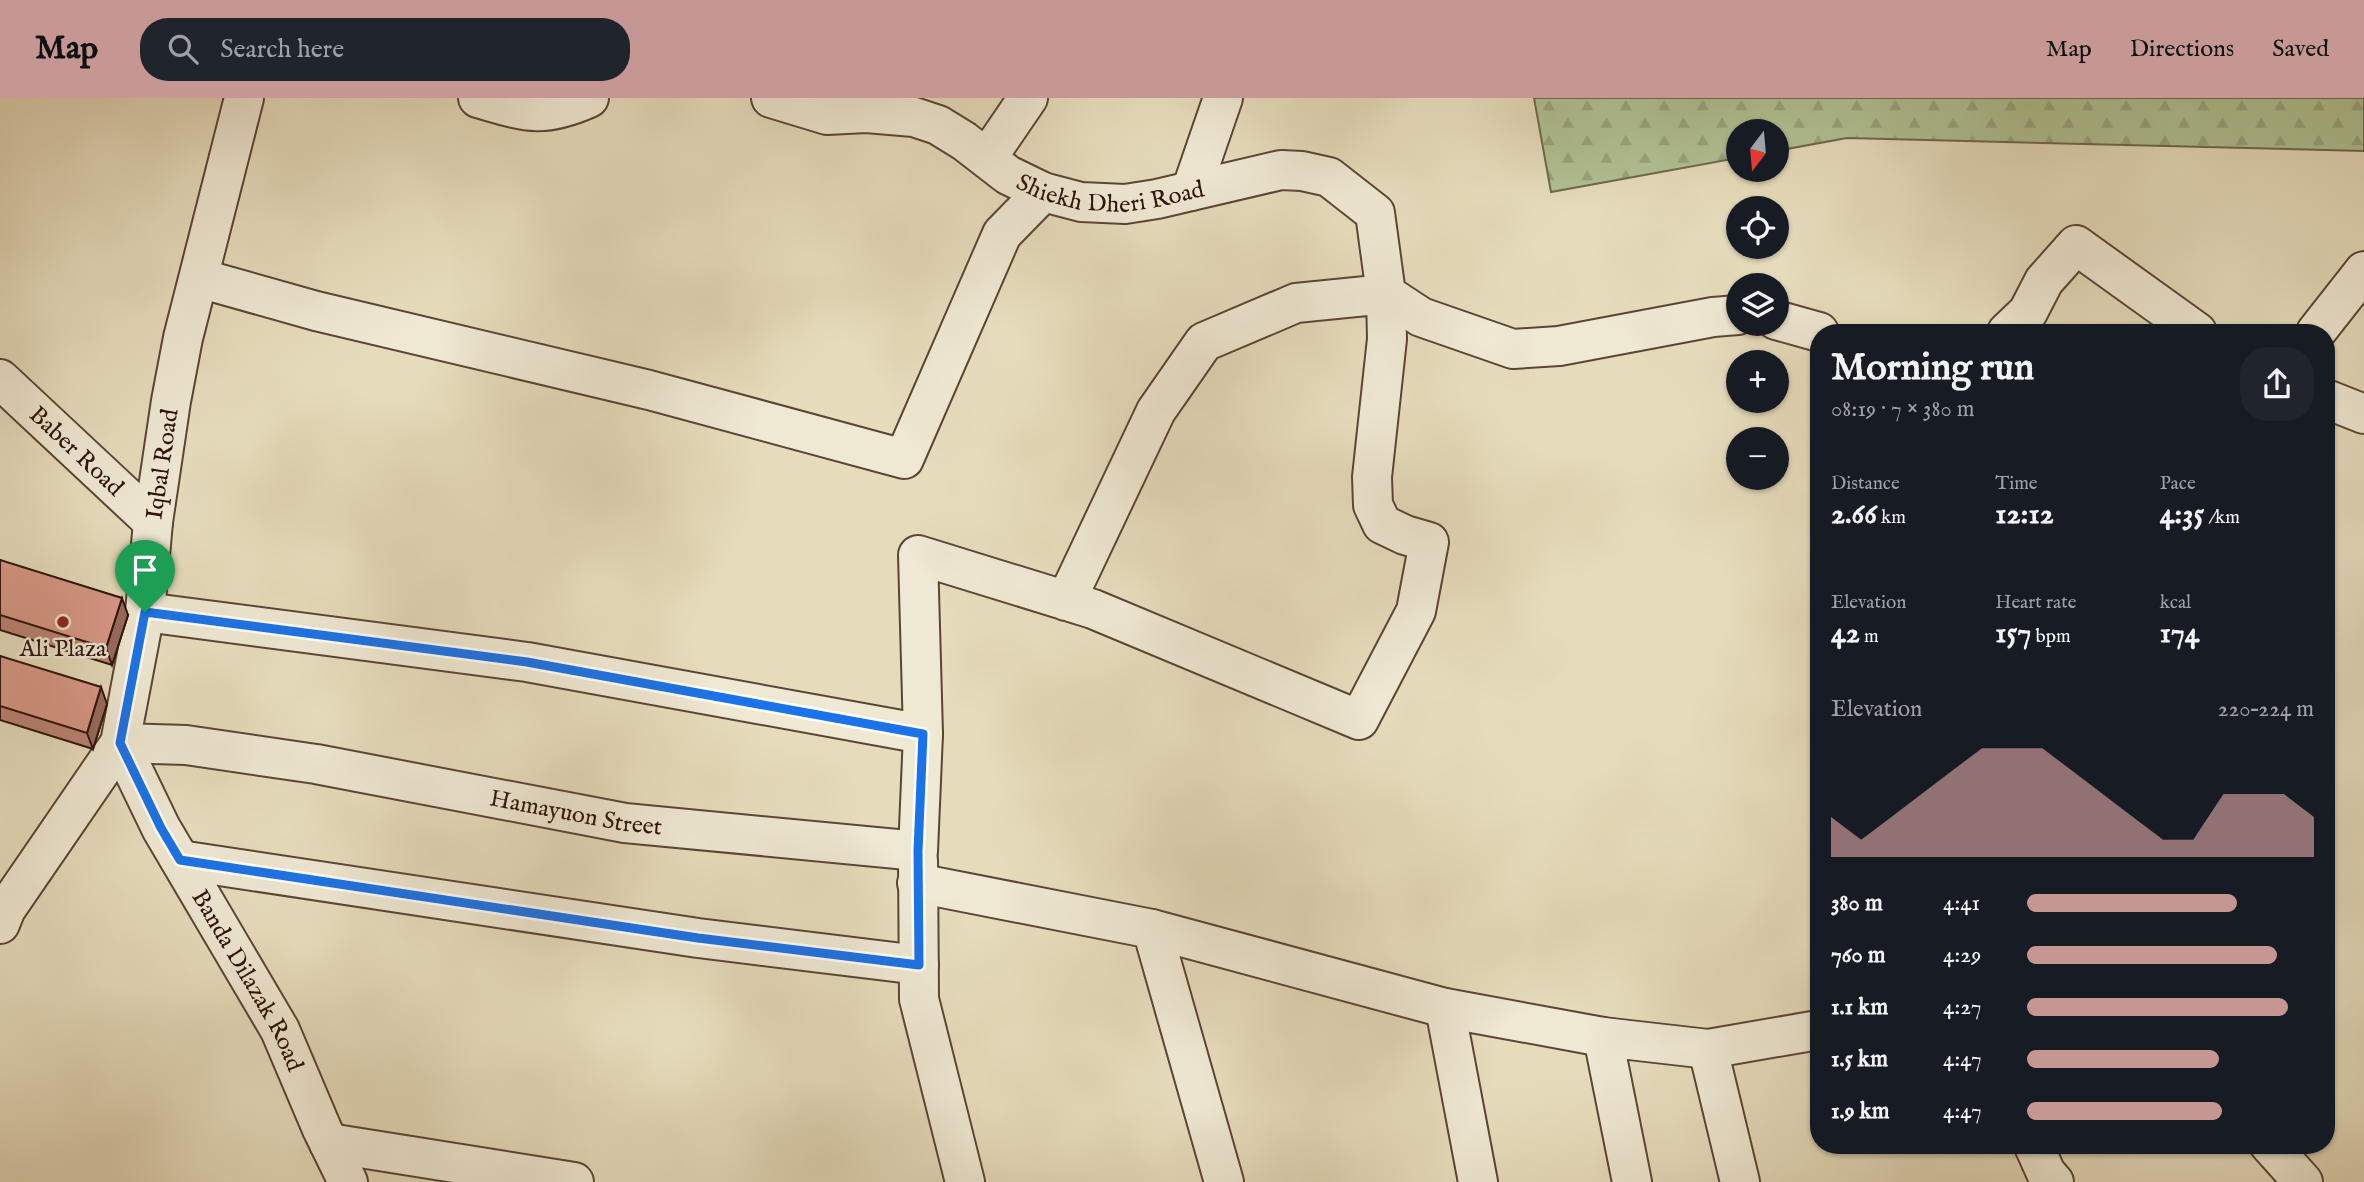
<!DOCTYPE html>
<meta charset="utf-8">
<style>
:root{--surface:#171b24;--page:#20242c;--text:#f1f3f6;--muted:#9ea1a6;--accent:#c59692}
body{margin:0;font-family:"IM FELL English",serif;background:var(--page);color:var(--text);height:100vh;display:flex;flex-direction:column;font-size:26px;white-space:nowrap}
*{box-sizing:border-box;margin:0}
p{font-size:23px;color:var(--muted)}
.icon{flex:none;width:38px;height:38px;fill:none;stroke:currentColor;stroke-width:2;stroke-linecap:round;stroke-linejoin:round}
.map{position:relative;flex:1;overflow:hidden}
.side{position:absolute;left:1810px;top:226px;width:525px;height:830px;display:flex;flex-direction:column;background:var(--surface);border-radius:28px;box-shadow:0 2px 5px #0004}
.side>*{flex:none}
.needle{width:46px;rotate:196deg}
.tools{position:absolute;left:1726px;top:21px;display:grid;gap:14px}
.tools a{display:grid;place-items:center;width:63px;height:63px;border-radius:50%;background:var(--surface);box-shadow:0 2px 5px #0004;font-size:35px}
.pin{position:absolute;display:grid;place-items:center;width:60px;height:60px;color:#fff;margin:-72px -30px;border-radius:50% 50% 50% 0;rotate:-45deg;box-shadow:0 0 7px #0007}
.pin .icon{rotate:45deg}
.round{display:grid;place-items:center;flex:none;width:74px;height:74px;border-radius:28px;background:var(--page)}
.summary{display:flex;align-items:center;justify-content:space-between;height:119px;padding:0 21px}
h1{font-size:38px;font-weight:700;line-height:52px}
.stats{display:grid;grid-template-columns:repeat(3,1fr);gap:10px;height:119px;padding:7px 21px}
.stats div{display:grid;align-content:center}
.stats b{font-size:30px;font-weight:700}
.stats small{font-size:19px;font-weight:400}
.stats p{font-size:19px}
.chart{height:196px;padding:14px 21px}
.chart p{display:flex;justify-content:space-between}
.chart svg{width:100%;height:126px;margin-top:7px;fill:var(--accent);opacity:.7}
ul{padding:0 21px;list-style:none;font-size:23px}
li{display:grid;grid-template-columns:112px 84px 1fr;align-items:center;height:52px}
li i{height:18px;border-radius:9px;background:var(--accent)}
header{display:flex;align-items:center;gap:42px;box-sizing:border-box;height:98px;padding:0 35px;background:var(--accent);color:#111}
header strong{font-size:33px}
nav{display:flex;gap:38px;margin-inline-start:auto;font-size:24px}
.search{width:490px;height:63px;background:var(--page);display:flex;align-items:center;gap:18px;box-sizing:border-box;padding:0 24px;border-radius:28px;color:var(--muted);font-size:26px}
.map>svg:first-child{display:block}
</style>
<header>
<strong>Map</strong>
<div class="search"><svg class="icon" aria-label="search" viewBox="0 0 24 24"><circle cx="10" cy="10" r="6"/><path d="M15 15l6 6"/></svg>Search here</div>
<nav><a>Map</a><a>Directions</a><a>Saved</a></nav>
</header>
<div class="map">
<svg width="2364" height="1084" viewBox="0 0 2364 1084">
<defs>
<pattern id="forest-firs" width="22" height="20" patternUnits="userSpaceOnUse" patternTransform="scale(1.75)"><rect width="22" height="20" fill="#b0c294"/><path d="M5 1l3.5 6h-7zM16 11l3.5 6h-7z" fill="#98a67e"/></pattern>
</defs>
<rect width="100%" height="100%" fill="#e6dcbc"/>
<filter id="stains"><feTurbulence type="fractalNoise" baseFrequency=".00286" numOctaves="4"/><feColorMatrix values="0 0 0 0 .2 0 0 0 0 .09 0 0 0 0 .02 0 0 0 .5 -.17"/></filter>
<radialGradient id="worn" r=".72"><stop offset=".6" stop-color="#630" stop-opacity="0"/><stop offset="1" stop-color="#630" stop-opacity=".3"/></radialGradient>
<polygon fill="url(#forest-firs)" stroke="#6e6a4e" stroke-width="2" points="1534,0 2364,0 2364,53 1847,40 1776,53 1776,33 1738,33 1738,60 1551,94"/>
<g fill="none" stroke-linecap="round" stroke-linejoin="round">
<defs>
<g id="minor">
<path d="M 478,0 C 526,14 542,21 589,0"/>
<path id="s1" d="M 771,0 L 827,17 L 866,15 L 914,19 L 938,27 L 964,43 L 1008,77 L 1043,94 L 1081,104 L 1125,106 L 1157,101 L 1281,72 L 1302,73 L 1329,79 L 1375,115 L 1386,196 L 1421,219 L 1513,251 L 1559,248 L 1713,219 L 1738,217"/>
<polyline points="987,60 1028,0"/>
<polyline points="1191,93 1223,0"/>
<polyline points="199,180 316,213 649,292 904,361 1002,136 1043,94"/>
<polyline points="1776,222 1819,234"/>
<polyline points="2007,234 2028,214 2044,183 2076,147 2197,234"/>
<polyline points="2316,234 2364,173"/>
<path id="s2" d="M 0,281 L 153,424"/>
<polyline points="2326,301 2364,316"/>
<polyline points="145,514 527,564 923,636 918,457 1093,511 1359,622 1416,513 1429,444 1405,437 1382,426 1373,407 1372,379 1387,241 1386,196 1296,205 1204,244 1156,313 1066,503"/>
<path id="s3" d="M 120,645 L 186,647 L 316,666 L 625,725 L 918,753 L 923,636"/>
<path id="s4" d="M 120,645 L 161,730 L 280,932 L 322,1031 L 348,1084"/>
<polyline points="180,762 698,840 919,867"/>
<polyline points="918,762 919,901 965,1084"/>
<polyline points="917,785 1152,831 1224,1084"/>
<path id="s5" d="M 0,826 L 6,811 L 120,645 L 145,514 L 153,424 L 171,303 L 183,240 L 244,0"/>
<polyline points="1152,831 1445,910 1603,939 1708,951 1818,932"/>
<polyline points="1445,910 1478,1084"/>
<polyline points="1603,939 1632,1084"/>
<polyline points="1708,951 1740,1084"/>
<polyline points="329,1045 574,1084"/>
<polyline points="2033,1046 2046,1075 2054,1084"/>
<polyline points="2269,1046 2303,1084"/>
</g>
</defs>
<use href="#minor" stroke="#5b4536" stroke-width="42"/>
<use href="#minor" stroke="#efe8d3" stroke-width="38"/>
</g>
<g fill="#ba8373" stroke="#2d1309" stroke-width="2">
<polygon points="0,462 128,517 112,567 0,532"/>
<polygon points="0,558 107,606 93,651 0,622"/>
</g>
<g fill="#976a5e" stroke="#2d1309" stroke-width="2">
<polygon points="122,500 128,517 112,567 106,550"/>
<polygon points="101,589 107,606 93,651 87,635"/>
</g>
<g fill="#d89886" stroke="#2d1309" stroke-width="2">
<polygon points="0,462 122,500 106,550 0,517"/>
<polygon points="0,558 101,589 87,635 0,608"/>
</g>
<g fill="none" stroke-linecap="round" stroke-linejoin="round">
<defs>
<polygon id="route" points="145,514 527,564 923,636 918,753 919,867 698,840 180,762 161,730 120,645"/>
</defs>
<use href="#route" stroke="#fff" stroke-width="14"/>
<use href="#route" stroke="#1a73e8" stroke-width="9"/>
</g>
<circle fill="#8f2418" stroke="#efe8d3" stroke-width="2.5" cx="63" cy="524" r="7"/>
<g text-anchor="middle" stroke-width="5" stroke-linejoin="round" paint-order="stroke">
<g font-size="24" fill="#2d1309" stroke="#efe8d3">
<text dy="8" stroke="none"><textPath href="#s1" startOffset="364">Shiekh Dheri Road</textPath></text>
<text dy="8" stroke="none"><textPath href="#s2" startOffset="105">Baber Road</textPath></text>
<text dy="8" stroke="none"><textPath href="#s5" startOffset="500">Iqbal Road</textPath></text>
<text dy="8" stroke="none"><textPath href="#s3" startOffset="462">Hamayuon Street</textPath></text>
<text dy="8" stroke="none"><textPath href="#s4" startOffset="270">Banda Dilazak Road</textPath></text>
</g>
<g font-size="24" fill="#2d1309" stroke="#efe8d3">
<text x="63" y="558">Ali Plaza</text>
</g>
</g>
<rect width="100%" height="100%" filter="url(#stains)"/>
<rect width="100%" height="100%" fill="url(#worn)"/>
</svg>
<div class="tools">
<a><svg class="needle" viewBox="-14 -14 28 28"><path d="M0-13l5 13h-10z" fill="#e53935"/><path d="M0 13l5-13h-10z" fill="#9ea1a6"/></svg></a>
<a><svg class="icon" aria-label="locate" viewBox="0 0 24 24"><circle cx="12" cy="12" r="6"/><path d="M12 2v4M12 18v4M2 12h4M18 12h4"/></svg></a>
<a><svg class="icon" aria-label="layers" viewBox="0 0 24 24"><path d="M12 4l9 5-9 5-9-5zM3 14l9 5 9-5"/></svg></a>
<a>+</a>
<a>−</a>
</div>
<div class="pin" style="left:145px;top:514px;background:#1e9e55"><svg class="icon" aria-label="arrive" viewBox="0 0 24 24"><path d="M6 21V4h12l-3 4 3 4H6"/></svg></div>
<section class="side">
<div class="summary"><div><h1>Morning run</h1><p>08:19 · 7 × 380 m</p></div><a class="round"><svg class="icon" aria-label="share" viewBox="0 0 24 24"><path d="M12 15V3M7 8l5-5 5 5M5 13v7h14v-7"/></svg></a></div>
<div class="stats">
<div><p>Distance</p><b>2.66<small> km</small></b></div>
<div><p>Time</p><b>12:12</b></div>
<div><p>Pace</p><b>4:35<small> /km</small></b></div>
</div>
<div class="stats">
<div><p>Elevation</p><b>42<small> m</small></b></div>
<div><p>Heart rate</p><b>157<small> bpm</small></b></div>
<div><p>kcal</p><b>174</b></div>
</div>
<div class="chart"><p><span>Elevation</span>220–224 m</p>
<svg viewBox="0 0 160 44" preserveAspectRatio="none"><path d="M0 44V30L10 38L20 30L30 22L40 14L50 6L60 6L70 6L80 14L90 22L100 30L110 38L120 38L130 22L140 22L150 22L160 30V44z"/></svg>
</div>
<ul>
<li><b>380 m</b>4:41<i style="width:73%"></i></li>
<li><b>760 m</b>4:29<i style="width:87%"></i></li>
<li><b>1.1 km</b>4:27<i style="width:91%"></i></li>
<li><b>1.5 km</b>4:47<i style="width:67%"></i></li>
<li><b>1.9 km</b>4:47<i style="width:68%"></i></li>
</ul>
</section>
</div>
